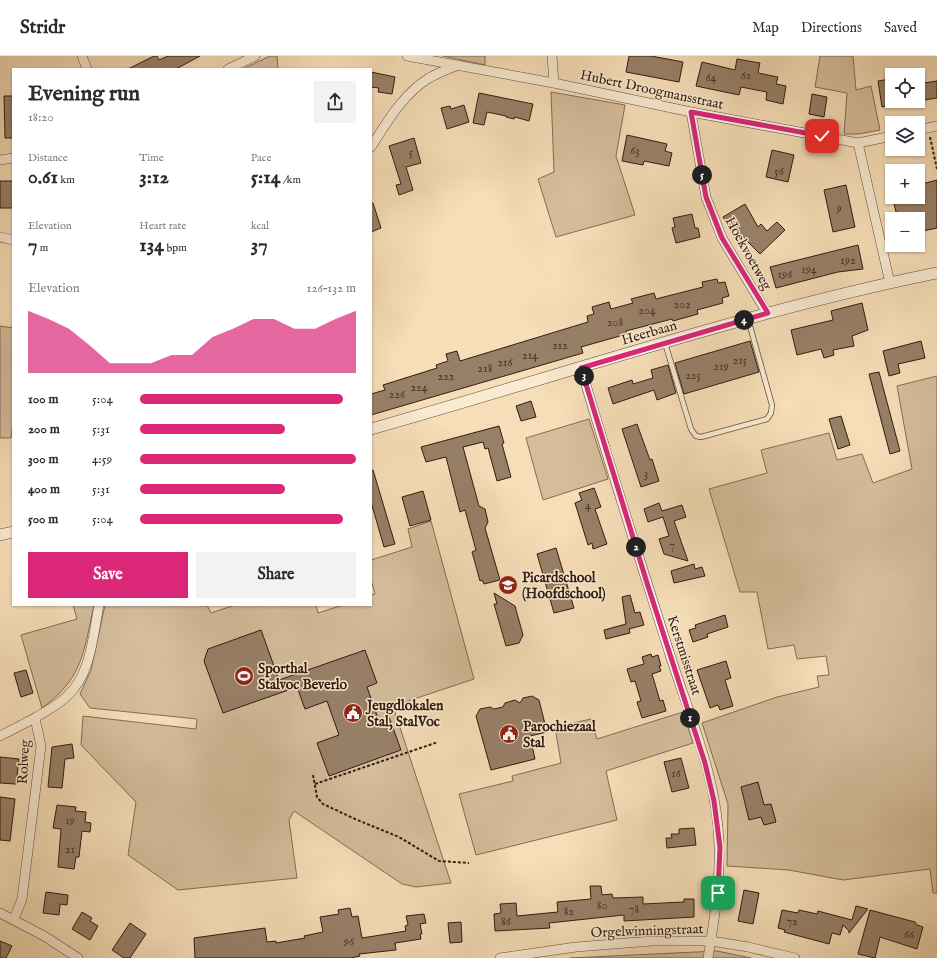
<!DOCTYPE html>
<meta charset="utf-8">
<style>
:root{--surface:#fff;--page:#f2f2f3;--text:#2b2b33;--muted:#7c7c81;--line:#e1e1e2;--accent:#db2777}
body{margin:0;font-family:"IM FELL English",serif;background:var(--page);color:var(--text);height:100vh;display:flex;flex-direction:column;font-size:15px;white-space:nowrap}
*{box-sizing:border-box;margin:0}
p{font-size:13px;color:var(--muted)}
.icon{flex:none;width:22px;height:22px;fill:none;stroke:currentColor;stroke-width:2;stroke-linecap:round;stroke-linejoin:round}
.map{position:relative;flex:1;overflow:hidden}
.details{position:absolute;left:12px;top:12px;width:360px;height:538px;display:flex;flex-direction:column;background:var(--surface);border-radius:0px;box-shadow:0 1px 3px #0004}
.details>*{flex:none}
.buttons{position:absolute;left:885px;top:12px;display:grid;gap:8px}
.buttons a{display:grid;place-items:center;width:40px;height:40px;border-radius:0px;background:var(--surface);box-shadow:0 1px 3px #0004;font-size:20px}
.pin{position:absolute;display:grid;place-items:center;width:34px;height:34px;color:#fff;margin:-17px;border-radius:8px;box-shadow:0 2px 6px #0006}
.km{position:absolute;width:20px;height:20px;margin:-10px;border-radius:50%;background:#222;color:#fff;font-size:11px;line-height:20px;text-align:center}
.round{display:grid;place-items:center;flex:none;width:42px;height:42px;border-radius:0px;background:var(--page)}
.overview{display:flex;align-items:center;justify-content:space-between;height:68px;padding:0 16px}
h1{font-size:22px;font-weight:800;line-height:30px}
.stats{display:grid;grid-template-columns:repeat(3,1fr);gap:6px;height:68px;padding:4px 16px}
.stats div{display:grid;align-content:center}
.stats b{font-size:20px;font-weight:800}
.stats small{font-size:11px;font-weight:400}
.stats p{font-size:11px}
.chart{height:112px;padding:8px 16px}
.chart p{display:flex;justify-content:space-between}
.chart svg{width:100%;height:72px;margin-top:4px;fill:var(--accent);opacity:.7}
.cta{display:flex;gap:8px;margin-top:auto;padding:8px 16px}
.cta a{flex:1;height:46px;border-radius:0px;background:var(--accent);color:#fff;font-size:16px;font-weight:800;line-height:46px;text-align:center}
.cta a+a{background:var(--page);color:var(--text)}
ul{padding:0 16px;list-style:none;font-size:13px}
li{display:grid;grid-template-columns:64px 48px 1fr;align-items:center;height:30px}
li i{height:10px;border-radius:5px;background:var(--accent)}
header{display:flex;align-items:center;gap:24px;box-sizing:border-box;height:56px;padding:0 20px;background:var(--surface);border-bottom:1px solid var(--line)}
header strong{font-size:19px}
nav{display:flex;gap:22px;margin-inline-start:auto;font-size:14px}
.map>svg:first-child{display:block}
</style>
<header>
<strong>Stridr</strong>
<nav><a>Map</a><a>Directions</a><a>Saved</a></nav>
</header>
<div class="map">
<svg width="937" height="902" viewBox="0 0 937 902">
<rect width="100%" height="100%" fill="#f6deb8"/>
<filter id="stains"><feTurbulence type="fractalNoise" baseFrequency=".005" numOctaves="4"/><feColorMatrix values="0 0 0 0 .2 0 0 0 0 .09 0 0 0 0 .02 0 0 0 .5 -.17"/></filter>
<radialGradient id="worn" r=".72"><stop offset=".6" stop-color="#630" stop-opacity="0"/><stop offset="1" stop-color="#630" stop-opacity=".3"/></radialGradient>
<g fill="#d5bd9c" stroke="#846c56">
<polygon points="270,0 277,0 278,13 243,13"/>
<polygon points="443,0 485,0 485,9"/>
<polygon points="820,0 853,0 856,34 871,30 880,74 859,78 844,78 847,37 815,31"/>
<polygon points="551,36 625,49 616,100 635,159 556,181 538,123 554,116"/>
<polygon points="0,270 13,272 13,365 11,382 0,382"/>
<polygon points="937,320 937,837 933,837 930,813 843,824 789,814 727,810 728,748 702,667 777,641 819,631 817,620 829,619 826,600 797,603 794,589 768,593 757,536 740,536 709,433 767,417 761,394 829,377 837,404 862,398 873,427 912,413 897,330"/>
<polygon points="589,363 608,423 543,444 526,382"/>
<polygon points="431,465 474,623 393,650 451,827 416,831 402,828 294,755 289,764 297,822 178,834 128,799 136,746 81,689 83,660 196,673 197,663 90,652 80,638 91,614 105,549 207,549 211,557 235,549 316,549 318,557 343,549 371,549 371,539 375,538 371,524 371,504 412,491 408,473"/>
<path d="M 73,549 L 94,549 C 84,594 83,623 42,652 L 21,579 L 77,563 Z"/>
<polygon points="683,656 693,687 606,715 617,764 476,799 459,738 513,725 512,720 561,707 555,671 591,663 597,683"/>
<polygon points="717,895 751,902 570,902"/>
</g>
<g fill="#988068" stroke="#321b11">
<polygon points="154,0 157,0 159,4 168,0 200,0 176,13 128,13"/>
<polygon points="629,0 651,0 683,6 679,26 626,16"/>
<polygon points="737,3 760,7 758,17 778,21 776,28 786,30 783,48 766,44 767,36 741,31 739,39 696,30 702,6 735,14"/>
<polygon points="371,16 395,21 392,38 378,36 379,32 371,31"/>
<polygon points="890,23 892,49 882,51 878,25"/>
<polygon points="937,25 937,42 918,45 918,28"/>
<polygon points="479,37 533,48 529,65 515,61 514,63 506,61 506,60 487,56 484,69 473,67"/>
<polygon points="812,38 827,41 824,61 809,58"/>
<polygon points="4,40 13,40 13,82 5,82"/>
<polygon points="464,49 469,66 447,73 441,52 450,50 451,53"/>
<polygon points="627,79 667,88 665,95 672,97 669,110 644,105 643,109 622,105"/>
<polygon points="414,82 421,107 406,111 413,134 399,139 396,129 401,128 389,90"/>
<polygon points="772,94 794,99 788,126 766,121"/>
<polygon points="937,124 937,172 918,176 918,163 898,163 893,144 895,144 894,141 918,141 918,129"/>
<rect x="0" y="125" width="13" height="27"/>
<polygon points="846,129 855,171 833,176 824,134"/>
<polygon points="373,147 381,172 371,176 371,148"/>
<polygon points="745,148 758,171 761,168 767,175 777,166 785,174 760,198 736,174 732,176 723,161"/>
<polygon points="692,158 695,172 698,172 700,181 676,187 672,172 675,171 673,162"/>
<polygon points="858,189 863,213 838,216 776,232 770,211"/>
<polygon points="717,223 718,227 725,226 729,240 722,242 723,247 697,254 698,258 673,265 672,263 626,275 627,278 581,291 583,297 371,359 371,338 385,334 383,329 437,312 436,309 448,305 446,298 457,295 460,305 588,266 587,260 594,258 592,251 609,246 611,253 633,247 631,243 654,237 656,243 703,231 702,226"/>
<polygon points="862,247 868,274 852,280 854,290 833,294 834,299 824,302 821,293 797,299 791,274 833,264 831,255"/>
<polygon points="750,285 759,316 684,338 675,307"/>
<polygon points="921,285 925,302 898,308 900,317 889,320 883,295"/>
<polygon points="668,309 676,337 657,344 654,334 613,348 608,332 632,324 633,328 653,322 651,314"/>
<polygon points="879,316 900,395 890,398 869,318"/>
<polygon points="531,345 536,361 521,365 516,350"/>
<polygon points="841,360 850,389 838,393 829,363"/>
<polygon points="637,368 650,404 652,403 659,425 641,431 622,373"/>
<polygon points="499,370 504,387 502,388 511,421 497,425 488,392 485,393 483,386 463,391 479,450 485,453 488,466 485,472 500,524 484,528 482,524 480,525 472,496 476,494 465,454 460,456 446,401 426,406 421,391"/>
<polygon points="373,414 395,488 384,491 371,446 371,415"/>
<polygon points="594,432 601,451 595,453 607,488 593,493 592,487 588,489 575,447 582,444 579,437"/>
<polygon points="423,435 431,464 410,470 402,441"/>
<polygon points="659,447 662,455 682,449 686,461 674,465 688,505 664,498 659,483 669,480 663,461 648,466 644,453"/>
<polygon points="556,492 574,552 554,557 537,498"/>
<polygon points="694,508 695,513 702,511 705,520 674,527 671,515"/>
<polygon points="494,537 515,550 523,579 519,587 506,590 494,548 497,548"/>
<polygon points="630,539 635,557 640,556 644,569 629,573 630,577 606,583 604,574 626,568 622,541"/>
<polygon points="725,559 728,571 707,578 708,581 693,586 689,574 696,572 695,569"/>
<polygon points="261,574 279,624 365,594 377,627 367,631 379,665 389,661 401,694 329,720 317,687 339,679 327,645 305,653 297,631 223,657 204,605 208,593"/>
<polygon points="651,598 652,601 658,599 661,610 659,610 661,615 652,618 660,645 663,644 666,655 642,662 637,646 641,645 635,625 631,626 627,613 644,608 642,601"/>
<polygon points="726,605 731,622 725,624 733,650 720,654 718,649 710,652 697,614"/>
<polygon points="26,614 33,637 21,641 14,617"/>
<polygon points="532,640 539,644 547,676 530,680 535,703 491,714 476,660 480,653 490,651 494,653 503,651 505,647 515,644 520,647 523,642"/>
<polygon points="72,688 74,702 65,703 62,732 48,731 52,691"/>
<polygon points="0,701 19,703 16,728 0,727"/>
<polygon points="681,702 689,732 672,736 664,706"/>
<polygon points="758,726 764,749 771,748 776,766 764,769 761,761 749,764 741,731"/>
<polygon points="0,741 15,743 10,785 0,784"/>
<polygon points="57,749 76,751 75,755 86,756 85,766 91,767 90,776 82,775 79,801 76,801 74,813 58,811 61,773 53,772"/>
<polygon points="694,772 696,789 667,792 666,782 672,782 671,778 679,778 679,773"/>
<polygon points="590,830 601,830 602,839 612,838 613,842 643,841 643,848 684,846 684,843 694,843 694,861 624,865 624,859 549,867 550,872 495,875 494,858 501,857 500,848 516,847 517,860 558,856 557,846 591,843"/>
<polygon points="744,834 759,837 753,868 738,865"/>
<polygon points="46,836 68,839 67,849 60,848 59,859 43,857"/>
<polygon points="856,850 868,853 849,877 849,875 843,869 840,879 832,877 829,888 784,876 785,874 778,872 782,854 798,857 799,854 817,858 818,855 852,864"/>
<polygon points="350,852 352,861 358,860 362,882 406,875 405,870 408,869 406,860 424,858 426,867 420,868 422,878 420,878 421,883 395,887 396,894 359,898 360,900 351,902 195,902 194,882 265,872 267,886 276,885 276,887 305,882 304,880 323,876 320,861 339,858 338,854"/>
<polygon points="870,854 915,866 917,869 923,871 917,893 880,881 875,902 858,898"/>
<polygon points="82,856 92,862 90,865 98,870 90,884 72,873"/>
<polygon points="461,866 462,886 450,887 448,867"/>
<polygon points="130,867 146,878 130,902 124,902 112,894"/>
<polygon points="0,885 12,890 6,902 0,902"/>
</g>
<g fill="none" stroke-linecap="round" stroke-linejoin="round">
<defs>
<polyline id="service" points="665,287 691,373 696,380 701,381 767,363 771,357 772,349 748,263"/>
<g id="minor">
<polyline points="82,0 87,13"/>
<polyline points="407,0 554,27 691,56 858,87 892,80"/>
<polyline points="552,0 554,27"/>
<polyline points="228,13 255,0"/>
<polyline points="691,56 706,141 722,182 767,257"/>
<polyline points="918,74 937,70"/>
<polyline points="858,87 890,227"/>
<path d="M 371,91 C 387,66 403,38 429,22 C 438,17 448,13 458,9"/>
<polyline points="0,104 13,102"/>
<polyline points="0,181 13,184"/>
<path d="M 581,312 C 609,408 640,504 670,599 C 690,661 719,726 719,792 C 720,829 714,866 708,902"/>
<polyline points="0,680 35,662"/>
<polyline points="0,857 44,880 78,902"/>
<path d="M 14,863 L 22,843 L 41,690 L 35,662 C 46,655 57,650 66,641 C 91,620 93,579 99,549"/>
<polyline points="500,902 576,891 652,885 711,885 748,891 795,902"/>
</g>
<g id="tertiary">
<path d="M 371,373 C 559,320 745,256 937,217"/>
<polyline points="0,479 13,476"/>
</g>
</defs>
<use href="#service" stroke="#634c3b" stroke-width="6"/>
<use href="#minor" stroke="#634c3b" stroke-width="10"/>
<use href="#tertiary" stroke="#634c3b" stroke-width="12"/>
<g stroke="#321b11" stroke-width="2" stroke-dasharray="3 2" stroke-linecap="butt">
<polyline points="930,81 937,113"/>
<polyline points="313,719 317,741 323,748 355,763 399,781 439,805 469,807"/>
<polyline points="315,728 438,686"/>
</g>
<use href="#service" stroke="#f9ead1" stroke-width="4.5"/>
<use href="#minor" stroke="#f9ead1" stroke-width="9"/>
<use href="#tertiary" stroke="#f9ead1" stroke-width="11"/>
</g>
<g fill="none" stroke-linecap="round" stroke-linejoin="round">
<defs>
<polyline id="route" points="718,837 720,791 714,745 705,707 647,527 581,312 768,257 722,182 706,141 691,56 822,80"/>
</defs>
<use href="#route" stroke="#fff" stroke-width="8"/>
<use href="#route" stroke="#db2777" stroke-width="5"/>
</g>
<defs>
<symbol id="school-disc" viewBox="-11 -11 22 22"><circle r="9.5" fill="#8f2418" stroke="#f9ead1"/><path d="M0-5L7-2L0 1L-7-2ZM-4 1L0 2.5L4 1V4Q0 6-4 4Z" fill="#fff"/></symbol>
<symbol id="stadium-disc" viewBox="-11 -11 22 22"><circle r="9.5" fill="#8f2418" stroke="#f9ead1"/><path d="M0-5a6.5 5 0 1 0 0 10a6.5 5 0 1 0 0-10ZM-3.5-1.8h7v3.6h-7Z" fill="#fff"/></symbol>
<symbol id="civic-disc" viewBox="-11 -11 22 22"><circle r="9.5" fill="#8f2418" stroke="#f9ead1"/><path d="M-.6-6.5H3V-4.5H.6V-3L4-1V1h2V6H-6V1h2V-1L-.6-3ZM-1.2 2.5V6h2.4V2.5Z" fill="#fff"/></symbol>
</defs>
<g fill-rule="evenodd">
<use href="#school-disc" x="497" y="518" width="22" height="22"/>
<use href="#stadium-disc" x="233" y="609" width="22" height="22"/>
<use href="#civic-disc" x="342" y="646" width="22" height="22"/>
<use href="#civic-disc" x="498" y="667" width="22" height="22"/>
</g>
<g text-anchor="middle" stroke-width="3" stroke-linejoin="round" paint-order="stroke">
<g font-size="12" fill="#4c3427">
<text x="746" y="23">62</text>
<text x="711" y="25">64</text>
<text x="635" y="98">63</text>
<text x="411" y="100">5</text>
<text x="779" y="119">56</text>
<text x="839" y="156">9</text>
<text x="848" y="208">192</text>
<text x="809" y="217">194</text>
<text x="785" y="222">196</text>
<text x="682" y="252">202</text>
<text x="647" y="258">204</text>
<text x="615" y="270">208</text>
<text x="560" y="293">212</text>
<text x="530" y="303">214</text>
<text x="740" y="308">215</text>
<text x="505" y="310">216</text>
<text x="721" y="314">219</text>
<text x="485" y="316">218</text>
<text x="693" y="323">225</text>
<text x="446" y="324">222</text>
<text x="419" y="335">224</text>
<text x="397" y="342">226</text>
<text x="646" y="421">3</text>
<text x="588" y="453">4</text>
<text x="672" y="493">7</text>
<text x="676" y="721">16</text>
<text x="70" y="768">19</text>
<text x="70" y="797">21</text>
<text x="602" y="853">80</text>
<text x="634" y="857">78</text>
<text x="569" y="859">82</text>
<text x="506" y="869">86</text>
<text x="792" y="869">72</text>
<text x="909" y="882">66</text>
<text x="349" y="889">96</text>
</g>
<g font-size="14" fill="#321b11" stroke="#f9ead1">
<text transform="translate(652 33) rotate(12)" y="5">Hubert Droogmansstraat</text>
<text transform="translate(749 197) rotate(61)" y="5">Hoekvoetweg</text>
<text transform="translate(649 276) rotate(-16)" y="5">Heerbaan</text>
<text transform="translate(685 599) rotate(72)" y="5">Kerstmisstraat</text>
<text transform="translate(23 706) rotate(-87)" y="5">Rolweg</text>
<text transform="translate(647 874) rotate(-2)" y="5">Orgelwinningstraat</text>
</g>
<g font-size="14" font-weight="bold" fill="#321b11" stroke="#f9ead1" text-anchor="start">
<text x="522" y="526">Picardschool<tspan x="522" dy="16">(Hoofdschool)</tspan></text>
<text x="258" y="617">Sporthal<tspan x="258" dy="16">Stalvoc Beverlo</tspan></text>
<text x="367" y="654">Jeugdlokalen<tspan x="367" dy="16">Stal, StalVoc</tspan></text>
<text x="523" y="675">Parochiezaal<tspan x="523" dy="16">Stal</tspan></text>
</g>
</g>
<rect width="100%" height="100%" filter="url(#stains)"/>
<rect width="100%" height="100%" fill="url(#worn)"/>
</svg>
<div class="buttons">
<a><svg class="icon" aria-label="locate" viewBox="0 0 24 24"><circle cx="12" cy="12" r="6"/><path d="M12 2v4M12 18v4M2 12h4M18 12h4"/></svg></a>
<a><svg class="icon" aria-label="layers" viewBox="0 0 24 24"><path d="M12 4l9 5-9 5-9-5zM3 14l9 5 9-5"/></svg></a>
<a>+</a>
<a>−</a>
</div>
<div class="pin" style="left:718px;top:837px;background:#1e9e55"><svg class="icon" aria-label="arrive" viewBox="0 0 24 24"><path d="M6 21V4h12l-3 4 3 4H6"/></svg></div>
<div class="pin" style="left:822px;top:80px;background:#d93025"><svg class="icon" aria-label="check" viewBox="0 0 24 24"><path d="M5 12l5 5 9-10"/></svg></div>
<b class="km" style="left:690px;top:662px">1</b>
<b class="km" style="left:636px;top:491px">2</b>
<b class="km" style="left:584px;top:320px">3</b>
<b class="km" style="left:744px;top:264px">4</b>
<b class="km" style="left:702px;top:119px">5</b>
<section class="details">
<div class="overview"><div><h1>Evening run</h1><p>18:20</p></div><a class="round"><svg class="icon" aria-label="share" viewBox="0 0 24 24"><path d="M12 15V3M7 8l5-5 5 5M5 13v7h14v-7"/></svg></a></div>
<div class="stats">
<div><p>Distance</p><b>0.61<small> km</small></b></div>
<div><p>Time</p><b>3:12</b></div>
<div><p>Pace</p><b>5:14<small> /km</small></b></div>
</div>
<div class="stats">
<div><p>Elevation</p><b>7<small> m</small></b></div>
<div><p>Heart rate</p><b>134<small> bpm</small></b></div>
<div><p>kcal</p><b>37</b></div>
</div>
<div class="chart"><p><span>Elevation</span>126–132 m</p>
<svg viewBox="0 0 160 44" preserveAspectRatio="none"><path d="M0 44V6L10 11L20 17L30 27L40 38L50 38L60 38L70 33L80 33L90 22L100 17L110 11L120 11L130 17L140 17L150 11L160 6V44z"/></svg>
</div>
<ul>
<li><b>100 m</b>5:04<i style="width:94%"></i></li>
<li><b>200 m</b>5:31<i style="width:67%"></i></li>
<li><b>300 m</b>4:59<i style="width:100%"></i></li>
<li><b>400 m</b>5:31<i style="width:67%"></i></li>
<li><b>500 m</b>5:04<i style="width:94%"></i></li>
</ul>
<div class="cta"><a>Save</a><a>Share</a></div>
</section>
</div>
